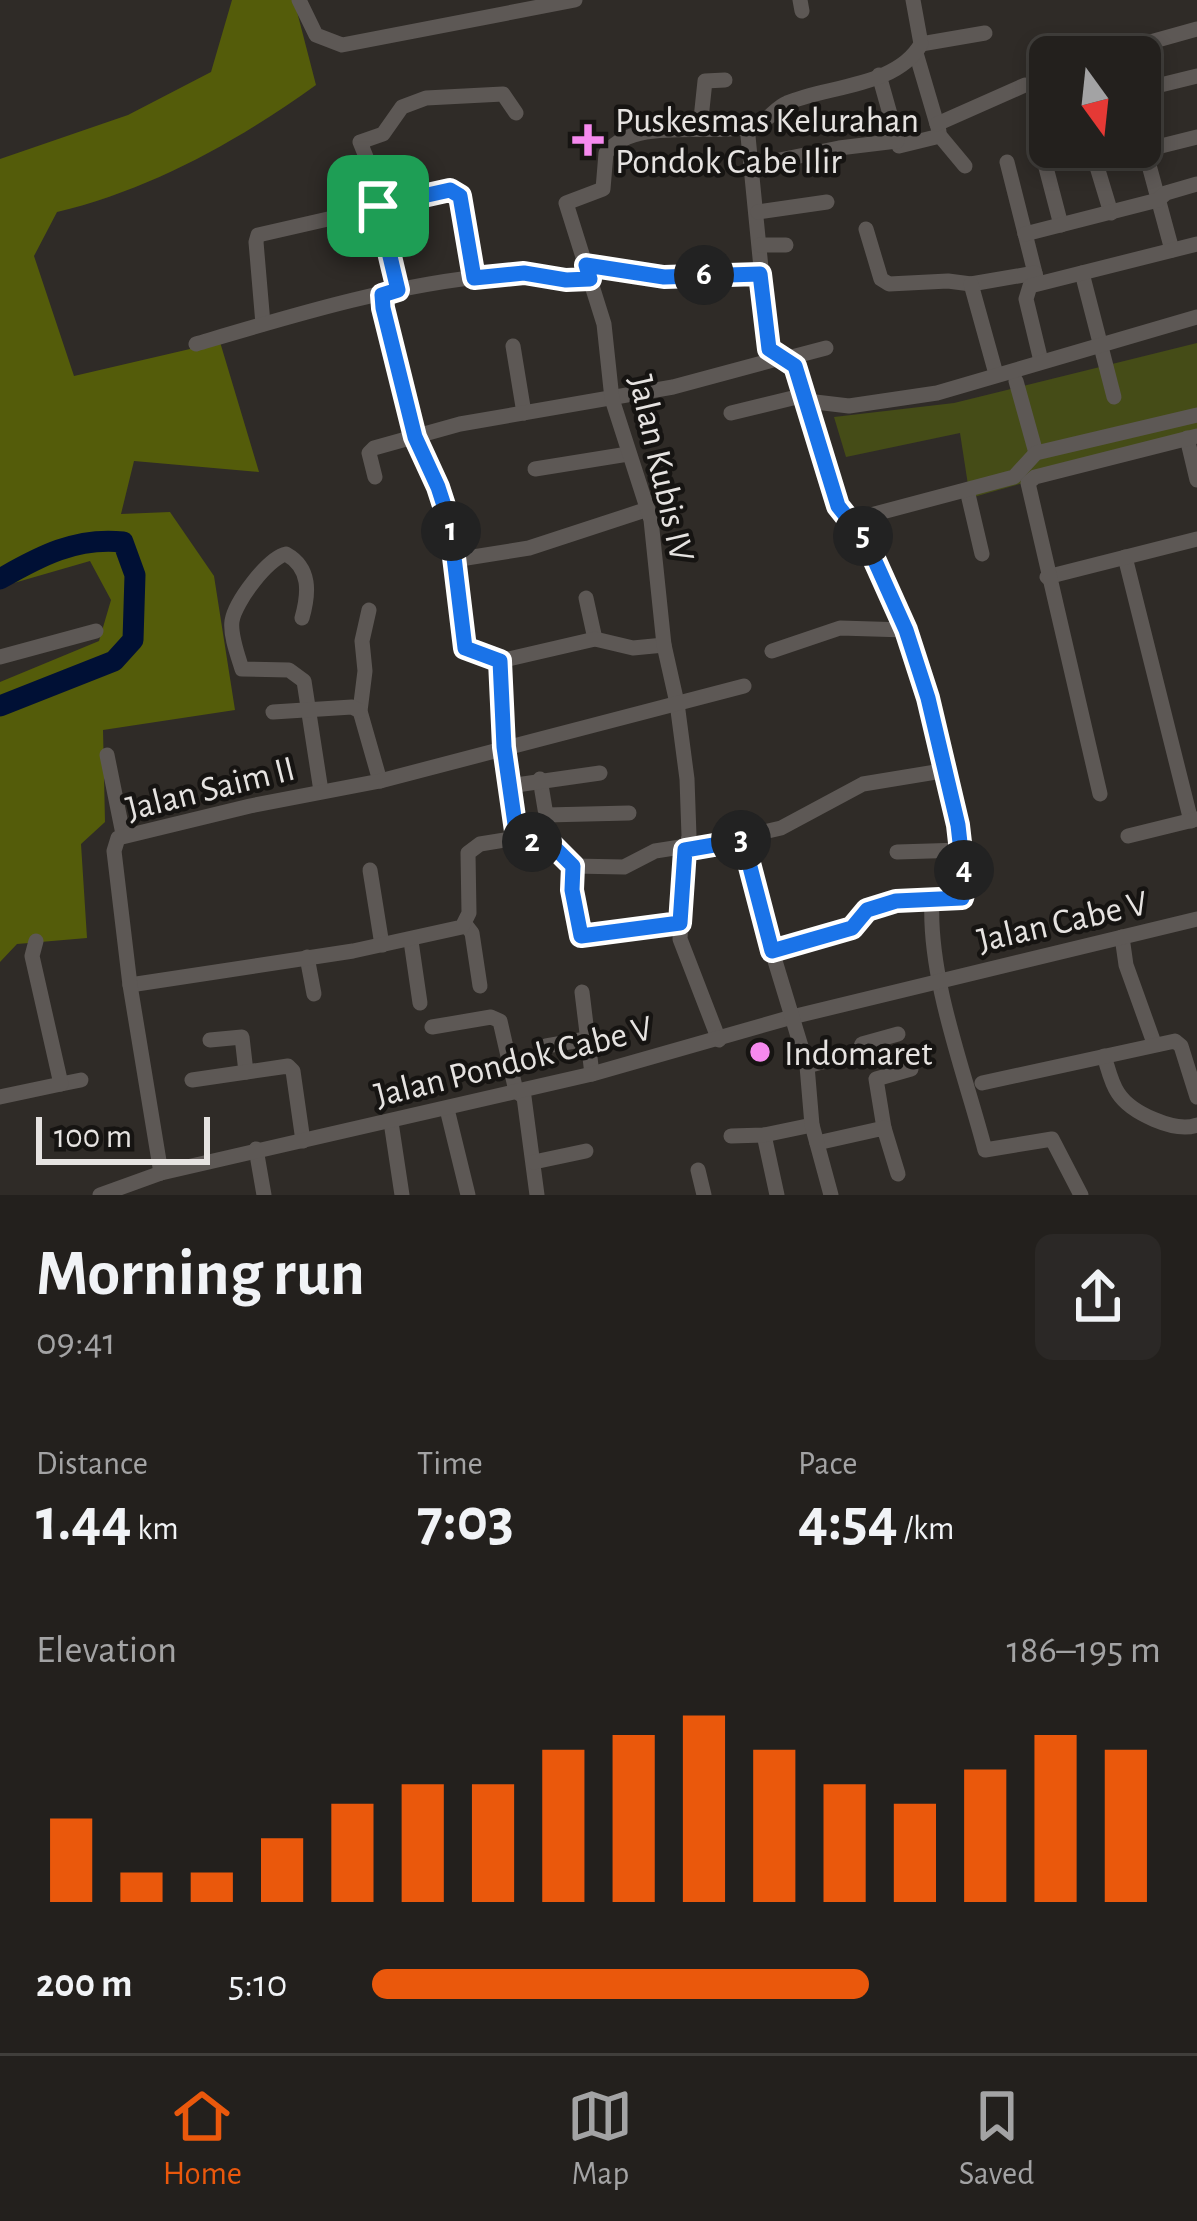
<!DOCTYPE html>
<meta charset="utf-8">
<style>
:root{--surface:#23201d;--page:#2b2826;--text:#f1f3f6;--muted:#a3a3a4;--line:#403e3b;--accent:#ea580c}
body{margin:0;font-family:"Alegreya Sans",sans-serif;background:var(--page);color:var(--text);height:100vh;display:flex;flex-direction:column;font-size:45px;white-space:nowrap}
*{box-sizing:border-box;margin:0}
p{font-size:39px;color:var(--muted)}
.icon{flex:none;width:66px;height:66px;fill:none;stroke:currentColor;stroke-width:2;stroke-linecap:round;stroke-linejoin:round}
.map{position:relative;height:1195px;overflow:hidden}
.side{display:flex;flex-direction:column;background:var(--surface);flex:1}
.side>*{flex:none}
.needle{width:78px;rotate:165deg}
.tools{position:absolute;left:1029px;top:36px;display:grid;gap:24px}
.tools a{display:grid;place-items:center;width:132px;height:132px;border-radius:18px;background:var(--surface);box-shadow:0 6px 18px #0003,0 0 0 3px var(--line);font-size:60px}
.scale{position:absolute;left:36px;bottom:30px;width:174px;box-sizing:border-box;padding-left:12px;border:6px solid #e6e3e1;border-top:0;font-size:33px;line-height:42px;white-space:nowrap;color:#e6e3e1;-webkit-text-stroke:9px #161412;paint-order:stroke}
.pin{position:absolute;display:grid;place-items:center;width:102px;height:102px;color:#fff;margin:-51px;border-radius:24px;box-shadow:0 6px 18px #0006}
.km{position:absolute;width:60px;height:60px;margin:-30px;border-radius:50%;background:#222;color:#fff;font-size:33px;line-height:60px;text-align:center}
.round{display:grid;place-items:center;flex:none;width:126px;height:126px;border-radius:18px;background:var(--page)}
.head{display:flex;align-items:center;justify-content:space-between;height:204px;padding:0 36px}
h1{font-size:66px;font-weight:700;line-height:90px}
.metrics{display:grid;grid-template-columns:repeat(3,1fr);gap:18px;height:204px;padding:12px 36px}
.metrics div{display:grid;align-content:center}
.metrics b{font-size:60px;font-weight:700}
.metrics small{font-size:33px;font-weight:400}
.metrics p{font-size:33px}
.chart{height:336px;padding:24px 36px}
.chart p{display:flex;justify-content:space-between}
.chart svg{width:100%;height:216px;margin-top:12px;stroke:var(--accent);stroke-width:6}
ul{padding:0 36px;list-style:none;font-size:39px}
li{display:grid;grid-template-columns:192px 144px 1fr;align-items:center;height:90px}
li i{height:30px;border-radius:15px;background:var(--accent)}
.menu{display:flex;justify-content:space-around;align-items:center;height:168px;border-top:3px solid var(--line);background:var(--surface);font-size:33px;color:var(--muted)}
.menu a{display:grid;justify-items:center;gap:6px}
.menu .active{color:var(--accent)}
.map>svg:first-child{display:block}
</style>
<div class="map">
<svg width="1197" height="1195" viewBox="0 0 1197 1195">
<rect width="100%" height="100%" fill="#2f2b27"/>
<polygon fill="#454c17" points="1197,343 1197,434 970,498 960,433 846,457 834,417 954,403"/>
<path fill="#545c0a" d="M 232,0 L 294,0 L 316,85 C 238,141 150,190 57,212 L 34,256 L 74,376 L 220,342 L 259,472 L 134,461 L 121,514 L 170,512 L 214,576 L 235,710 L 103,730 L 105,822 L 81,844 L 87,938 L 17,944 L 0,962 L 0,682 L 99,641 L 111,600 L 90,561 L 0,587 L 0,159 L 128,115 L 211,72 Z"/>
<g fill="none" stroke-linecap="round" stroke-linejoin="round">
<path stroke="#001035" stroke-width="21" d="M 0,579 C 40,556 76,537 123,542 L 135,575 L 133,640 L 114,661 L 0,706"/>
<g stroke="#5d5855" stroke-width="15">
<polyline points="299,0 316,35 342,45 575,0"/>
<polyline points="800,0 802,11"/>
<polyline points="921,44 985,33"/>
<polyline points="916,53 939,131"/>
<polyline points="1130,57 1136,46 1197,29"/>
<polyline points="879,75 899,146 940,136 965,166"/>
<polyline points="1140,90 1197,76"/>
<polyline points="937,124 1025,85"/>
<path d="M 747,126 L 769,349 L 795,366 L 839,505 L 860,530 L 906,630 L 928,698 L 958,825 L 964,896 L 932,900 C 928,979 965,1073 985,1150 L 1052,1139 L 1081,1195"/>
<polyline points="700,128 705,81 725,80"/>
<polyline points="1140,132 1172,250"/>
<polyline points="1091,147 1111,213"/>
<polyline points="1145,150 1197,137"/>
<polyline points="1043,156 1061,225"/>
<polyline points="1007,162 1037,281"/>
<polyline points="750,166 839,148 897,141"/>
<polyline points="758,212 827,202"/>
<polyline points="866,229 881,279 889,284 948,281 971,284 1035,273"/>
<polyline points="1025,234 1158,200 1166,193 1197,184"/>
<polyline points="760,245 786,245"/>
<polyline points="587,265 664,277 761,274"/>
<polyline points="1082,273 1114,397"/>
<polyline points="971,284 996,374"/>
<polyline points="398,290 378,206 383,199 360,142 383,134 402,107 426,98 503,94 516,113"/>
<polyline points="382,295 415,437 438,487 450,525 465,648 500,661"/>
<polyline points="263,324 256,242 258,235 455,190 461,197 474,278"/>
<path d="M 196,344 C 294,315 395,284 497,275 C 530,272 559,281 590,279"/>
<polyline points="513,346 524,413"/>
<polyline points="788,358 826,348"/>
<polyline points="1041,361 1026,299 1030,286 1197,244"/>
<polyline points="1016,381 1036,453"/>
<polyline points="807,401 849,406 937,393 1197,317"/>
<polyline points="731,413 805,395"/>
<polyline points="1187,438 1197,480"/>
<polyline points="535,469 628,454"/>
<polyline points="375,477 369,453 374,448 460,424 673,387 784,357"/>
<polyline points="967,490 982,554"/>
<polyline points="852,520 1014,477 1036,453 1197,415"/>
<polyline points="1125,557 1191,821"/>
<polyline points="454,560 529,548 648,509"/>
<polyline points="1047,577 1197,539"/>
<polyline points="586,598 595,639"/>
<polyline points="369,610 362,641 365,671 360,711 380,781"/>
<path d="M 302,618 C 309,593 311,568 286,554 C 268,558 235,602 232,621 C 230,635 238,656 242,669 L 289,670 L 304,681 L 321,791"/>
<polyline points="772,651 840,628 906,630"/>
<polyline points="0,657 96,631"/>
<polyline points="500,661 595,639 633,648 664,645"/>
<polyline points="273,712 352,707 360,711"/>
<polyline points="107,755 123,834"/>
<polyline points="540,779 546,815 629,813"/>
<polyline points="509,786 600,773"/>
<polyline points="1100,794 1028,483 1035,477 1197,436"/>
<polyline points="1128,836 1197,819"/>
<polyline points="517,838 553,846 573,866 572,890 581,936 680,923"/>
<polyline points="744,840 772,951"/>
<polyline points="685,850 781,828 863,784 942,771"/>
<polyline points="897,852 962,850"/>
<polyline points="573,866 624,867 655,851 687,846"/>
<polyline points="370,870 382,945"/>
<polyline points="465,924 472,933 480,986"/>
<polyline points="1122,937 1126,965 1154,1043"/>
<polyline points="411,941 420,1003"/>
<polyline points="307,957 314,994"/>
<polyline points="130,985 353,951 462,927 469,913 468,853 480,844 517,838 504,747 500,661"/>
<polyline points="582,992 592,1074"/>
<polyline points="432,1027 491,1017 500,1021 516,1091 524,1097 537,1195"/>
<polyline points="210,1040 242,1037 246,1072"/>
<path d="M 719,1040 L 680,939 L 684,859 L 689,836 L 687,779 L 677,703 L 664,645 L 651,520 L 612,399 L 604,324 L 566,203 L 603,189 L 606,153 C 637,114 716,139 758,124 C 769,120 776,107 787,103 C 826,86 897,87 921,44 L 913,0"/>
<polyline points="546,1046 586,1039"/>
<path d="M 1104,1056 C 1108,1068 1111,1083 1118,1093 C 1131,1113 1175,1133 1197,1125"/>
<polyline points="807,1066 859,1052 862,1044 898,1034"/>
<polyline points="192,1080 288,1066 293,1071 303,1141"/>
<polyline points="982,1083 1175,1041 1181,1046 1197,1097"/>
<polyline points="61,1084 81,1080"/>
<polyline points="0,1097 61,1084 32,956 36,941"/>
<polyline points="447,1109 468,1195"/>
<polyline points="391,1122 402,1195"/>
<polyline points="884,1128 876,1079 911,1069"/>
<polyline points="764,1135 777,1195"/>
<polyline points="731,1136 764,1135 812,1125"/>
<polyline points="817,1143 884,1128 898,1174"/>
<polyline points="256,1149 264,1195"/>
<polyline points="534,1162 586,1151"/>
<polyline points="698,1170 704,1195"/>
<polyline points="161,1173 130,985 114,851 118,838 250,806 380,781 744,686"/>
<polyline points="100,1195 161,1173 592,1074 792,1017 1197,919"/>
<polyline points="831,1195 812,1125 807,1066 772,951 852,927 867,910 896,901 932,900"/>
</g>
</g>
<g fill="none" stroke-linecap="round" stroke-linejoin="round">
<defs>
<polygon id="route" points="450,190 460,196 474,278 524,273 566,280 590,279 586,265 664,277 760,274 769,349 795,366 838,506 866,541 906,630 928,698 958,825 965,887 962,898 896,901 867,910 852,928 772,951 743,840 685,850 680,923 581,936 572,890 573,866 553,846 517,838 504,747 500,661 465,648 450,524 438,487 415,437 383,308 382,295 398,290 378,206"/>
</defs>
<use href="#route" stroke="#fff" stroke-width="24"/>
<use href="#route" stroke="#1a73e8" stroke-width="15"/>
</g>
<g fill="#f589ee" stroke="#161412" stroke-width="4.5">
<path d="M582 122h12v12h12v12h-12v12h-12v-12h-12v-12h12z"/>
<circle cx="760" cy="1052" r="12"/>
</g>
<g text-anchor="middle" stroke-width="9" stroke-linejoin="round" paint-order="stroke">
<g font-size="36" fill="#e6e3e1" stroke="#161412" text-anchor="start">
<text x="615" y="132">Puskesmas Kelurahan<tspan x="615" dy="41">Pondok Cabe Ilir</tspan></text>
<text x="784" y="1065">Indomaret</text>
</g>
<g font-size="36" fill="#e6e3e1" stroke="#161412">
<text transform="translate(663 468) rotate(77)" y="13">Jalan Kubis IV</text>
<text transform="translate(210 787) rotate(-14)" y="13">Jalan Saim II</text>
<text transform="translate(1062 920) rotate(-13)" y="13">Jalan Cabe V</text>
<text transform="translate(513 1060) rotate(-14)" y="13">Jalan Pondok Cabe V</text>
</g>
</g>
</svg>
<div class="tools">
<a><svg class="needle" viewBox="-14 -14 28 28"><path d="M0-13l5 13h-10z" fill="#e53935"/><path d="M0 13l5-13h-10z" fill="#a3a3a4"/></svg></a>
</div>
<div class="scale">100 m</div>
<div class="pin" style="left:378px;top:206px;background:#1e9e55"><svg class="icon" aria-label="arrive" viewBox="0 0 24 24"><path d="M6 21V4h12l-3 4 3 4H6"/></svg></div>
<b class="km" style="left:451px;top:531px">1</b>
<b class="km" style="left:532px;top:842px">2</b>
<b class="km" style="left:741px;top:840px">3</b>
<b class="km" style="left:964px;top:870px">4</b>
<b class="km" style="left:863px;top:536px">5</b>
<b class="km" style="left:704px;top:275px">6</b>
</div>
<section class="side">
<div class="head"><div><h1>Morning run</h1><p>09:41</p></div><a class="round"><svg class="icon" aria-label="share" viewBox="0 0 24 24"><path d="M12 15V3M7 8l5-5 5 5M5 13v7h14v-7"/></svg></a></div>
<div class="metrics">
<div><p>Distance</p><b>1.44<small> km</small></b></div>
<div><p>Time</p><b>7:03</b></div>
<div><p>Pace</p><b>4:54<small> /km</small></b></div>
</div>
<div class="chart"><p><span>Elevation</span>186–195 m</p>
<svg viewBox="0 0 160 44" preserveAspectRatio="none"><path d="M5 44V27M15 44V38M25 44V38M35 44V31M45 44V24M55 44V20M65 44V20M75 44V13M85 44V10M95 44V6M105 44V13M115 44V20M125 44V24M135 44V17M145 44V10M155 44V13"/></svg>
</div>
<ul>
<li><b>200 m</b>5:10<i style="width:63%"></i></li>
</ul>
</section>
<nav class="menu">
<a class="active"><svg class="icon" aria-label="home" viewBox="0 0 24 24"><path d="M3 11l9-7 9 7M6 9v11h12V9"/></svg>Home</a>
<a><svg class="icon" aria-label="map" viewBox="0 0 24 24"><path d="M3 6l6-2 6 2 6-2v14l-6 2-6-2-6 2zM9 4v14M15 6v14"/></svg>Map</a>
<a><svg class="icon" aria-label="saved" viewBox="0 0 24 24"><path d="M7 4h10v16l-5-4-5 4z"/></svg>Saved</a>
</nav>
